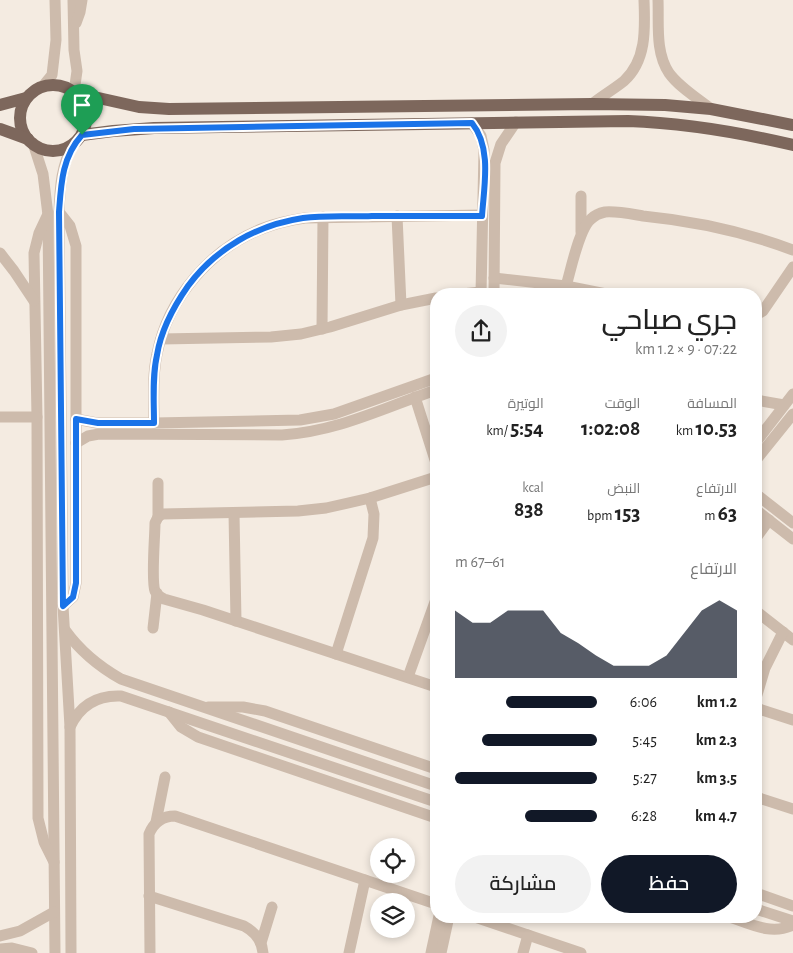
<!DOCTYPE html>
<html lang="ar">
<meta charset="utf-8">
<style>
:root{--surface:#fff;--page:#f2f2f2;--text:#222;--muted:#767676;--accent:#111827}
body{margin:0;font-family:"Alegreya Sans",Cairo,sans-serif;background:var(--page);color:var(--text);direction:rtl;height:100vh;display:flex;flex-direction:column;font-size:19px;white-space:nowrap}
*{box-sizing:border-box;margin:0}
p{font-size:16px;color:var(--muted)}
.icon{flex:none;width:28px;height:28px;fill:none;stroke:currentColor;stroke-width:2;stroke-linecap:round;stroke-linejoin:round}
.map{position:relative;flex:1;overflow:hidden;direction:ltr}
.sheet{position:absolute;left:430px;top:288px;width:332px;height:635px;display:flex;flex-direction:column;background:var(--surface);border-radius:20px;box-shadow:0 2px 8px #0003;direction:rtl}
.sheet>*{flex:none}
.buttons{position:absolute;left:370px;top:838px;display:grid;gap:10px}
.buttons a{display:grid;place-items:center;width:45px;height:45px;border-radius:50%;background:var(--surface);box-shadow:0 2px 8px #0003;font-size:25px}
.pin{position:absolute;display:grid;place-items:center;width:42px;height:42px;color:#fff;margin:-51px -21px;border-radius:50% 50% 50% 0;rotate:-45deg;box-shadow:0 0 5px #0007}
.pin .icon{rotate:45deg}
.round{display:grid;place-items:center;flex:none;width:52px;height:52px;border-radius:26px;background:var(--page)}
.headline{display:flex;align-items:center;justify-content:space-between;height:85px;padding:0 25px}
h1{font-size:28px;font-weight:600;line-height:38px}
.metrics{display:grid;grid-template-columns:repeat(3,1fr);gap:8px;height:85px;padding:5px 25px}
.metrics div{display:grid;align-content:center}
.metrics b{font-size:21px;font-weight:600}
.metrics small{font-size:14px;font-weight:400}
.metrics p{font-size:14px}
.chart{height:140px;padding:10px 25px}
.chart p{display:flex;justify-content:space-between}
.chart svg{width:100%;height:90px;margin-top:5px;fill:var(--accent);opacity:.7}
.action{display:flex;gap:10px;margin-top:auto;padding:10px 25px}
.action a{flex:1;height:58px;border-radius:30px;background:var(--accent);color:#fff;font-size:20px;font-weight:600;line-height:58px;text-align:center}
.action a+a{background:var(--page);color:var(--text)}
ul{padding:0 25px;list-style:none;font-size:16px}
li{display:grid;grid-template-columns:80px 60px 1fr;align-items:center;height:38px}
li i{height:12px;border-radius:6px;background:var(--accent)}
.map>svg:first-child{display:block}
</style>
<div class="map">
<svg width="793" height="953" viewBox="0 0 793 953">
<rect width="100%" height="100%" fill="#f4ebe1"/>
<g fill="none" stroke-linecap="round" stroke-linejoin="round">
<g stroke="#cdbbac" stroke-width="11">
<polyline points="73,0 74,50 77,71 74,92"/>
<path d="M 658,0 C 659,24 655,52 669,73 C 679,87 697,98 711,109"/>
<polyline points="76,23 80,12 82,0"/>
<polyline points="43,86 52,75 56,40 55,0"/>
<path d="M 592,104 C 602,96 614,89 624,81 C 647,60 645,28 644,0"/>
<polyline points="472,123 481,136 484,150 481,294"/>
<polyline points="33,143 43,174 48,215 55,953"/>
<polyline points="581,196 581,232"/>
<polyline points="59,212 70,226 76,246 76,583 73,597 63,606"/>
<polyline points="47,216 39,233 34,253 37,417 38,818 44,842 54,862"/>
<polyline points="397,216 401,305"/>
<polyline points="0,253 14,271 34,301"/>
<polyline points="494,278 566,286 606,294"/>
<path d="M 566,286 C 571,270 579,228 591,219 C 595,215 600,213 605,212 C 617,211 631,214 643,216 C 694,221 745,232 793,250"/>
<polyline points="462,294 481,292"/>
<polyline points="494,294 495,163 501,144 516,122"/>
<polyline points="756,315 763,311 793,267"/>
<polyline points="322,329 323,217"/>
<polyline points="161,339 271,337 301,334 330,327 401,305 436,298"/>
<polyline points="415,397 436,463"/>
<polyline points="756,400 784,405"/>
<polyline points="0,417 37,417"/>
<polyline points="76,419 97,423 154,423 300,420 334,414 436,378"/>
<path d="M 154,423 C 154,400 152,376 157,354 C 168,298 211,248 264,228 C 277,223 291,220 305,218 L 482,215"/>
<polyline points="756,442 793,394"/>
<path d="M 76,443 L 88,436 L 99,434 L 282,435 C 339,431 383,408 436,390"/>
<polyline points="756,460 793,414"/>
<path d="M 436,477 L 370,498 L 326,508 L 298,511 L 162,514 L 158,517 L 155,523 C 155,536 151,581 155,591 C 157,595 160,597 164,599 L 203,610 L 436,687"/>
<polyline points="756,494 793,523"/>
<polyline points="756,510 793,539"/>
<polyline points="234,513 236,621"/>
<polyline points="158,517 158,483"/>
<polyline points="756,538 769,520"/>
<polyline points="756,611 793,640"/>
<polyline points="153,628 157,593"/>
<path d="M 65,630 C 80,651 98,666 121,679 L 436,786"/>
<polyline points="336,654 373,538 374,514 370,498"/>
<polyline points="408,677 436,599"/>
<polyline points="756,698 765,668 783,632"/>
<polyline points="208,707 243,707 265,711 436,769"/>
<polyline points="756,708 793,720"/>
<polyline points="169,712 181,727 198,737 436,818"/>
<path d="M 70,727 C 80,705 97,695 121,696 L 436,802"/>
<polyline points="756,797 793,809"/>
<polyline points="156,822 165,777"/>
<polyline points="756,893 793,906"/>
<path d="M 149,896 L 244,926 C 255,932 262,940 263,953"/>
<polyline points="756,909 793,921"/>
<polyline points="472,916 581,953"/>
<path d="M 727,916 C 748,923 771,936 793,925"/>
<polyline points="0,936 20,931 54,912"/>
<polyline points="261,943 272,907"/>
<polyline points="0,949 12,948 32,953"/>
<path d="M 71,953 L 70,727 L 63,606 L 59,212 C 60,188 61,165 74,143"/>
<path d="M 150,953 L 149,834 C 154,822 162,816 175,816 L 436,904"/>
<polyline points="349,953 365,880"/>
<polyline points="431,953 439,916"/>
<polyline points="441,953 449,916"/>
<polyline points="523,953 528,935"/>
</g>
<g stroke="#7d675c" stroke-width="12">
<circle cx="53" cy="118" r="33"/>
<polyline points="76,93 139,107 169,109 592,104 665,105 711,109 793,125"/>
<polyline points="0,105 26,98"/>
<polyline points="0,129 28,139"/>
<path d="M 82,135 L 113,131 L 154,128 L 628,121 C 684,123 738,132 793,145"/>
</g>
</g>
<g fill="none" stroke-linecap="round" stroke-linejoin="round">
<defs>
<path id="route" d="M 472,123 C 492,148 484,186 482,216 C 446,216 409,216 372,216 C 349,217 326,215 303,218 C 257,225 216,248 188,286 C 174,306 161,330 157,355 C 152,377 154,401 154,423 L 98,423 L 76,419 L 76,583 L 73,597 L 63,606 L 59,212 C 61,184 62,157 82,135 L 134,129 Z"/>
</defs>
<use href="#route" stroke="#fff" stroke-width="10"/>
<use href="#route" stroke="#1a73e8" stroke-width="6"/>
</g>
</svg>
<div class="buttons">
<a><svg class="icon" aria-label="locate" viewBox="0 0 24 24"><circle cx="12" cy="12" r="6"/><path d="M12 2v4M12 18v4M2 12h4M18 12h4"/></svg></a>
<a><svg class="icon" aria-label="layers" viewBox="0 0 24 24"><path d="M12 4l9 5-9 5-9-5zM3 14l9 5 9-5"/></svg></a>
</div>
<div class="pin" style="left:82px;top:135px;background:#1e9e55"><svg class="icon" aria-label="arrive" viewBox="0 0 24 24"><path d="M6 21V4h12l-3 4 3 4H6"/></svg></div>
<section class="sheet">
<div class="headline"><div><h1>جري صباحي</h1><p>07:22 · 9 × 1.2 km</p></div><a class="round"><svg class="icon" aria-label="share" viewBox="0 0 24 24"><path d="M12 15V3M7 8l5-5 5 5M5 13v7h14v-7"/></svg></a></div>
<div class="metrics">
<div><p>المسافة</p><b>10.53<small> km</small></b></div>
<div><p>الوقت</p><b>1:02:08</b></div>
<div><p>الوتيرة</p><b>5:54<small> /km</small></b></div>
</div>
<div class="metrics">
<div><p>الارتفاع</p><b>63<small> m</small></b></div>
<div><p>النبض</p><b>153<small> bpm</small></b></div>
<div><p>kcal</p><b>838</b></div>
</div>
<div class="chart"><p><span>الارتفاع</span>61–67 m</p>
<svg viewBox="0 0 160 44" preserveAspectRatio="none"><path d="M0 44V11L10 17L20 17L30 11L40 11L50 11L60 22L70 27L80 33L90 38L100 38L110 38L120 33L130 22L140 11L150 6L160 11V44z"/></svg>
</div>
<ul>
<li><b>1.2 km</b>6:06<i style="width:64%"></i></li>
<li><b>2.3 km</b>5:45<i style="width:81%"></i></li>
<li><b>3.5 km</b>5:27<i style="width:100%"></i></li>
<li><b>4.7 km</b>6:28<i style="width:51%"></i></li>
</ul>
<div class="action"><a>حفظ</a><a>مشاركة</a></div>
</section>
</div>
